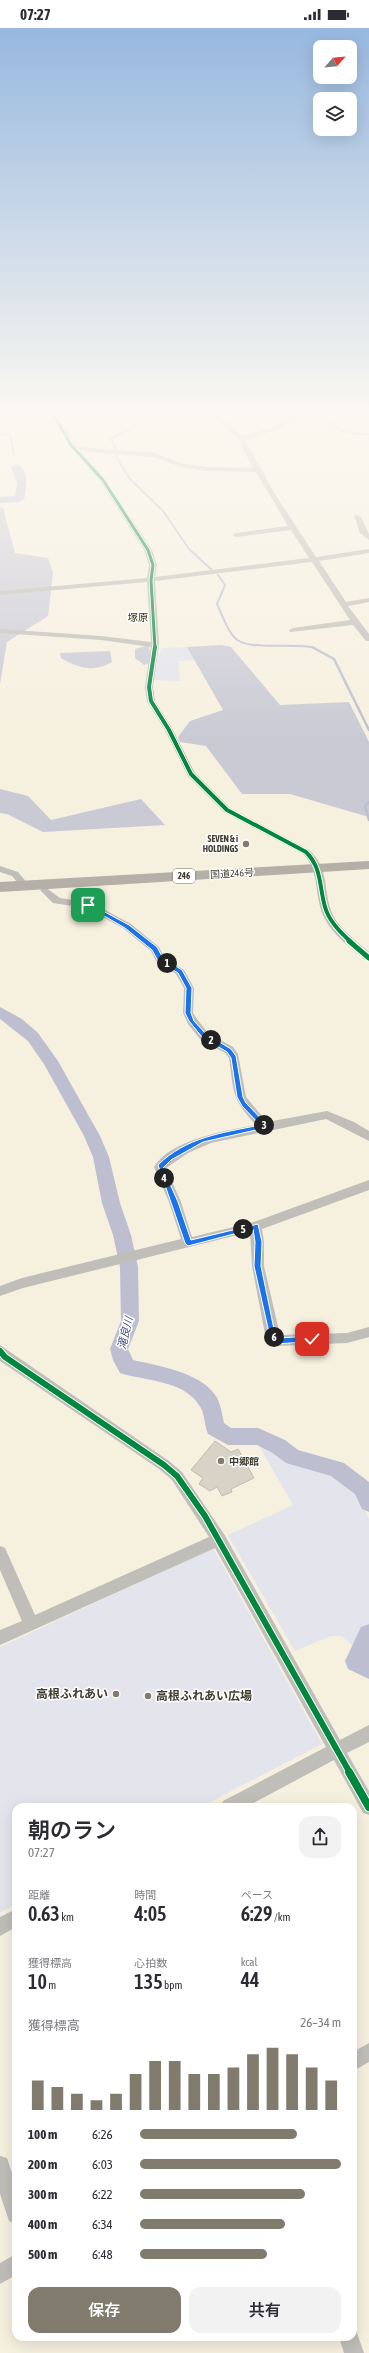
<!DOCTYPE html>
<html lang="ja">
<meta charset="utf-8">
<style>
:root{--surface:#fff;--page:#f2f2f3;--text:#2b2b33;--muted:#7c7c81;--accent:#807b6d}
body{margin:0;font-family:"Asap Condensed","Noto Sans JP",sans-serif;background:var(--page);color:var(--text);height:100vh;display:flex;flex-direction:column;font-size:15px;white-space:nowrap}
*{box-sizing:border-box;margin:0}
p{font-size:13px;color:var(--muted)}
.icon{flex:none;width:22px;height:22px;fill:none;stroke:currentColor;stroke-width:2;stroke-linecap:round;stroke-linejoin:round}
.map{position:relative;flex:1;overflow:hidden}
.drawer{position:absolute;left:12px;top:1775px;width:345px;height:538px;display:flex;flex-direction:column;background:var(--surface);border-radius:12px;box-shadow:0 4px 16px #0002}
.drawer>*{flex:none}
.needle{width:26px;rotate:63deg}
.buttons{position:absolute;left:313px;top:12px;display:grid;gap:8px}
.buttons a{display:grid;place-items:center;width:44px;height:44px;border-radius:8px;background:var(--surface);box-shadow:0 4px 16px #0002;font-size:20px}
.pin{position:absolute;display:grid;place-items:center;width:34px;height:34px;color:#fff;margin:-17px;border-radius:8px;box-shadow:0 2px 6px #0006}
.km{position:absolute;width:20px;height:20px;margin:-10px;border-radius:50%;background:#222;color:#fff;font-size:11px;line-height:20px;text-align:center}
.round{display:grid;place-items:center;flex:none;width:42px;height:42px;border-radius:12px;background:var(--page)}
.summary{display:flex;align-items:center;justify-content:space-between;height:68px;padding:0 16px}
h1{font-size:22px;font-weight:600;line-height:30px}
.stats{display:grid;grid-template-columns:repeat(3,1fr);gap:6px;height:68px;padding:4px 16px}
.stats div{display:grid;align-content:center}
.stats b{font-size:20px;font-weight:600}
.stats small{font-size:11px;font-weight:400}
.stats p{font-size:11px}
.chart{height:112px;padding:8px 16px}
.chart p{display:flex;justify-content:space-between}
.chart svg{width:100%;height:72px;margin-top:4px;stroke:var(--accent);stroke-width:6}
.action{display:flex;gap:8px;margin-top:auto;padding:8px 16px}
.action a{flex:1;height:46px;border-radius:12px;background:var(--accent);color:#fff;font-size:16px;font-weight:600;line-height:46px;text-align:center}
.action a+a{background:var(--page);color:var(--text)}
ul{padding:0 16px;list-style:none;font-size:13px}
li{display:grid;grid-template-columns:64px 48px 1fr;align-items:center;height:30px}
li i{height:10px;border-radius:5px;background:var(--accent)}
.status{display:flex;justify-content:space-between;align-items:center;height:28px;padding:0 20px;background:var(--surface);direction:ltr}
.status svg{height:11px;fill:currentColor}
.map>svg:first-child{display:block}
</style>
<div class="status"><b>07:27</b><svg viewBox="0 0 49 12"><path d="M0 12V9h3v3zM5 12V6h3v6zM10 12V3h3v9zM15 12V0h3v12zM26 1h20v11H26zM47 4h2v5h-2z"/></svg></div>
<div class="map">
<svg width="369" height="2325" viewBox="0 0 369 2325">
<rect width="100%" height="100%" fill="#f6f0df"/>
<g fill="#e4e4ed">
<polygon points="190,619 195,632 179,633 180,653 153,652 161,620"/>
<polygon points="257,1414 295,1436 324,1444 346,1454 355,1463 369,1491 369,1596 354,1619 341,1608 331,1608 295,1623 228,1507 293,1477"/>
<polygon points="213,1520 322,1716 201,1779 16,1779 16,1876 0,1885 0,1619"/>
</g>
<g fill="#cacad5">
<polygon points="0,479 3,480 15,525 48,530 53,545 48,588 7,614 0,656"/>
<polygon points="149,617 151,635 144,637 135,630 135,621"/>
<polygon points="221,617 231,619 280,677 349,674 369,714 369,789 290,766 242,766 206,718 180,714 178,709 190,693 223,682 187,619"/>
<path d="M 110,623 L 112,634 C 92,645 79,640 61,630 L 60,625 Z"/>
<polygon points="0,761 28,768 51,792 141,771 165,797 43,804 7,786 0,785"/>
</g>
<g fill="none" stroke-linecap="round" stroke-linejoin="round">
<g stroke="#bdbfd1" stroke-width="2">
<path d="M 322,386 C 334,403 349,407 369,406"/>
<polyline points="0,406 10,407 14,427"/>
<polyline points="116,421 111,411 133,399 136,386"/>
<polyline points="117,427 116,429 130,451 163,483 189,521 212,542"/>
<path d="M 218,547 L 225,557 L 217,576 C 222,586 226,600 234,609 C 245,624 295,614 315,620"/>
</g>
<g stroke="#bdbfd1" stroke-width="2.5">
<polyline points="312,619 334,631 369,702"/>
<polyline points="369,774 365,778 369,792"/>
</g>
<g fill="#bdbfd1" fill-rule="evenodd">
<path d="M 16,436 C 29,439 27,461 24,471 L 19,474 L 0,475 L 0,469 L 15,468 L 17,455 L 11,439 Z"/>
<path d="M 0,979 L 22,991 L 38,1005 L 58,1033 L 100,1108 L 109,1129 L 120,1175 L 131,1207 L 138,1239 L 139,1293 L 128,1321 L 133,1332 C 159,1338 200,1344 216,1368 C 221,1376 222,1387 224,1395 L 231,1400 L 258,1400 L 285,1412 L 298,1422 L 344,1435 L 369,1454 L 369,1484 L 362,1481 L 355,1466 L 331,1448 L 286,1435 L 271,1424 L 257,1417 L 228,1417 L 208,1406 C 204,1397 205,1384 199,1377 C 183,1352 145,1353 120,1345 L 113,1332 L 110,1321 L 121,1293 L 120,1239 L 113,1207 L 102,1175 L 93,1129 L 84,1108 L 44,1036 L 28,1013 L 0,991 Z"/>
<polygon points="369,1596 369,1651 348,1641 345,1633 361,1599"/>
</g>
</g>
<polygon fill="#d8d3c6" stroke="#c2bdb1" points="215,1413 231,1424 238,1421 254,1450 231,1461 232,1464 222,1468 217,1459 210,1463 199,1456 203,1450 191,1442"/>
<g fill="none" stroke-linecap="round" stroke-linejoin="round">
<g fill="#c0beb8" fill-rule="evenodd">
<polygon points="0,386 18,386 15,388 0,388"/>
<path d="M 50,386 L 56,386 L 77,419 L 154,425 L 184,436 L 206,439 L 253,440 L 238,411 L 210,386 L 217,386 L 243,408 L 272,400 L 295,386 L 303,386 L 276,402 L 245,412 L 275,466 L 316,529 L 369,521 L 369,525 L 319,533 L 346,574 L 369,570 L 369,574 L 348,578 L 369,606 L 369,613 L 366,613 L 353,597 L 290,604 L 289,602 L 293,600 L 350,592 L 312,534 L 155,553 L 159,617 L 153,659 L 155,673 L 173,702 L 195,745 L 230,780 L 309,822 C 331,842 322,863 333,887 C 340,902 357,913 369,924 L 369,933 L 365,932 C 350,919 331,906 323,887 C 314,866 320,843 303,826 L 224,784 L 188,748 L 165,702 L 147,673 L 145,659 L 151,619 L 101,612 L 0,605 L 0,601 L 101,608 L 151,614 L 147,554 L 0,567 L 0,563 L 147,550 L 149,537 L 144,522 L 100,453 L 69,418 ZM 81,423 L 153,429 L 181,439 L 206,443 L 256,444 L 288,498 L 236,505 L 232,507 L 236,509 L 291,502 L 309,530 L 155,549 L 157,537 L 152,522 L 105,451 Z"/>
<polygon points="354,487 361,489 369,506 369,512 360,505"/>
<polygon points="0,838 18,844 29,857 27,859 21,859 12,848 0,844"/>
<path d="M 45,859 L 60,870 L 92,875 L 131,896 L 159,919 L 164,929 L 184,942 L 194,960 L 193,985 L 197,991 L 208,1005 L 233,1019 L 238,1026 L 246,1069 L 267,1094 L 327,1083 L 354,1094 L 369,1103 L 369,1113 L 326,1091 L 211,1115 L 188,1125 L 166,1140 L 181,1174 L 192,1209 L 254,1194 L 369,1152 L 369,1162 L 262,1201 L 264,1214 L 264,1238 L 280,1307 L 347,1305 L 369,1299 L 369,1309 L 347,1315 L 277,1318 L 272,1317 L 265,1306 L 252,1238 L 250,1204 L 23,1260 L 0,1268 L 0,1258 L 22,1250 L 181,1211 L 169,1174 L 154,1139 C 169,1112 228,1102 256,1097 C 231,1070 234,1064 229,1030 L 225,1025 L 200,1011 L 188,996 L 183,985 L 184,960 L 176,946 L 156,933 L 151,923 L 123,900 L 86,880 L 53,875 L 40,862 Z"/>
<polygon points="0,1317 169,1433 182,1444 224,1506 340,1712 369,1697 369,1714 347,1725 369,1763 369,1787 363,1785 334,1732 246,1779 221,1779 223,1773 326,1719 215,1520 0,1617 0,1602 22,1593 0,1542 0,1518 5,1520 35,1587 209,1509 172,1452 159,1441 0,1333"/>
<polygon points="16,1881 16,1899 0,1908 0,1889"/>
<polygon points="369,2015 369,2034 353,2043 353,2024"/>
<polygon points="0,2128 7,2130 16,2157 16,2196 9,2193 0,2166"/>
<polygon points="16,2226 16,2247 0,2256 0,2235"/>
<polygon points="353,2301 356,2302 364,2325 344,2325 339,2309 353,2309"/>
</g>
<polygon fill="#b4afa7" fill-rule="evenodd" points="369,833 369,841 0,864 0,854"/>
<defs>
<polyline id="cycleway-far4" points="53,386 71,417 103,452 148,522 153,537 151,552 155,620"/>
<path id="cycleway-far3" d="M 155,619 L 149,659 L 151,673 L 169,702 L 191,746 L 227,782 L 306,824 C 322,840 319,858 325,879 C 329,893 340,904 351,914"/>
<polyline id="cycleway-far2" points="349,913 369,930"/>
<polyline id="cycleway-far1" points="0,1323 5,1329 164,1437 177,1448 205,1488 350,1745"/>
<polyline id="cycleway" points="349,1744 369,1779"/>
</defs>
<use href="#cycleway-far4" stroke="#fff" stroke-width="4.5"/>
<use href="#cycleway-far3" stroke="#fff" stroke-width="6"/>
<use href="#cycleway-far2" stroke="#fff" stroke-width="8"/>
<use href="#cycleway-far1" stroke="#fff" stroke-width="8"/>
<use href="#cycleway" stroke="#fff" stroke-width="10"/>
<use href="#cycleway-far4" stroke="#00873e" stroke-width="3"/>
<use href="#cycleway-far3" stroke="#00873e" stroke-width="4"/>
<use href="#cycleway-far2" stroke="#00873e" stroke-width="5"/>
<use href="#cycleway-far1" stroke="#00873e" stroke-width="6"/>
<use href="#cycleway" stroke="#00873e" stroke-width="8"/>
</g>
<linearGradient id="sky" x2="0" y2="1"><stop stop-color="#97b8df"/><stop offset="0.54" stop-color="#fbf8f1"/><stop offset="1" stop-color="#fbf8f1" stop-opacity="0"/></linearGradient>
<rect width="369" height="711" fill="url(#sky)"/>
<path fill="#1a73e8" stroke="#fff" d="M 87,876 L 90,876 L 129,897 L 157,919 L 163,930 L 182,942 L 192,960 L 191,985 L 194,993 L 206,1006 L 231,1021 L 236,1028 L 243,1069 L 246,1075 L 269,1099 L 203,1114 L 171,1132 L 163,1140 L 178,1174 L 191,1212 L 258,1196 L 262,1214 L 261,1238 L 275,1306 L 279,1310 L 312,1308 L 315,1309 L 315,1313 L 277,1316 L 270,1309 L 254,1238 L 255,1214 L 253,1201 L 188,1218 L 185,1215 L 158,1137 C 186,1109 222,1105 260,1097 L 242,1078 L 237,1069 L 231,1030 L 227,1024 L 202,1009 L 189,993 L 185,985 L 186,960 L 178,945 L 158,933 L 152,922 L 125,900 L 87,878 Z"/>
<g fill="#807b6d" stroke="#fff" stroke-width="1.5">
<circle cx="246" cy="816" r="4"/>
<circle cx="221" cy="1433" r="4"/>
<circle cx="116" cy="1666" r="4"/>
<circle cx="148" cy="1668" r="4"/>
</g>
<g text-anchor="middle" stroke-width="3" stroke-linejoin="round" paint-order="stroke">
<g font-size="9" font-weight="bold" fill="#413c30" stroke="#fff" text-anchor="end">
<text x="238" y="814">SEVEN &amp; i<tspan x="238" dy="10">HOLDINGS</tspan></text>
</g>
<rect fill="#fff" stroke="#7a766e" stroke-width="1" x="173" y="841" width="22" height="14" rx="3"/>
<g font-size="9" font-weight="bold" fill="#413c30">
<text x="184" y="851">246</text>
</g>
<g font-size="10" fill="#3a3118" stroke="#fff">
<text x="138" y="593">塚原</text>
</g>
<g font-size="10" fill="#413c30" stroke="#fff">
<text transform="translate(232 845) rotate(-3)" y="4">国道246号</text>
</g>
<g font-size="10" font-weight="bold" fill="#413c30" stroke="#fff" text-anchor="start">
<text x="229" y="1437">中郷館</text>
</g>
<g font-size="11" font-style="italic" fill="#494e7d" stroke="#fff">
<text transform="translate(125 1305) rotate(-76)" y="4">滝良川</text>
</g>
<g font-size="12" font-weight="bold" fill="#413c30" stroke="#fff" text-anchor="end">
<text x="108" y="1670">高根ふれあい</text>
<text x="156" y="1672" text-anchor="start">高根ふれあい広場</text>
</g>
</g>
</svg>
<div class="buttons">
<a><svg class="needle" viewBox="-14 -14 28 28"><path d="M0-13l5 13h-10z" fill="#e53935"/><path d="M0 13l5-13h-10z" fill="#7c7c81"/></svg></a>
<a><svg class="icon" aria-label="layers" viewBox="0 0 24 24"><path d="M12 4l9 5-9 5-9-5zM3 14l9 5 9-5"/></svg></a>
</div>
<div class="pin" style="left:88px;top:877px;background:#1e9e55"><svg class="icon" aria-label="arrive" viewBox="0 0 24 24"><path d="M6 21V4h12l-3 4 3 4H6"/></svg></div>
<div class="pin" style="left:312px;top:1311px;background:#d93025"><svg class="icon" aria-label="check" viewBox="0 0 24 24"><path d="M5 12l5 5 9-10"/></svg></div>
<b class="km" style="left:167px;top:935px">1</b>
<b class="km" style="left:211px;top:1012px">2</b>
<b class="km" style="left:264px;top:1097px">3</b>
<b class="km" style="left:164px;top:1150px">4</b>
<b class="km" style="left:243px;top:1201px">5</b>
<b class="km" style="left:274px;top:1309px">6</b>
<section class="drawer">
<div class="summary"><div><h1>朝のラン</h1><p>07:27</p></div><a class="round"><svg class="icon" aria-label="share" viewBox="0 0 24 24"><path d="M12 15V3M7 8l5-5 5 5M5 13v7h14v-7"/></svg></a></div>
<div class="stats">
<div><p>距離</p><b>0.63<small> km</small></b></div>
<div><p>時間</p><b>4:05</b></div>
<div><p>ペース</p><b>6:29<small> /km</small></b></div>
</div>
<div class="stats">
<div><p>獲得標高</p><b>10<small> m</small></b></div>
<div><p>心拍数</p><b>135<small> bpm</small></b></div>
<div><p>kcal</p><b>44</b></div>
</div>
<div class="chart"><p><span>獲得標高</span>26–34 m</p>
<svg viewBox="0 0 160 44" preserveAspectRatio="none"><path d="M5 44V26M15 44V30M25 44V34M35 44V38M45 44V34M55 44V22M65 44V14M75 44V14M85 44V22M95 44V22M105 44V18M115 44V10M125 44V6M135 44V10M145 44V18M155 44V26"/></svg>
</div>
<ul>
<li><b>100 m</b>6:26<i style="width:78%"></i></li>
<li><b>200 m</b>6:03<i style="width:100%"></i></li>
<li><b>300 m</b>6:22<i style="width:82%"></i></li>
<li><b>400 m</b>6:34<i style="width:72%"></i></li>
<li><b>500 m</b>6:48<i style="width:63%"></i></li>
</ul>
<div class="action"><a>保存</a><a>共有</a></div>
</section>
</div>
